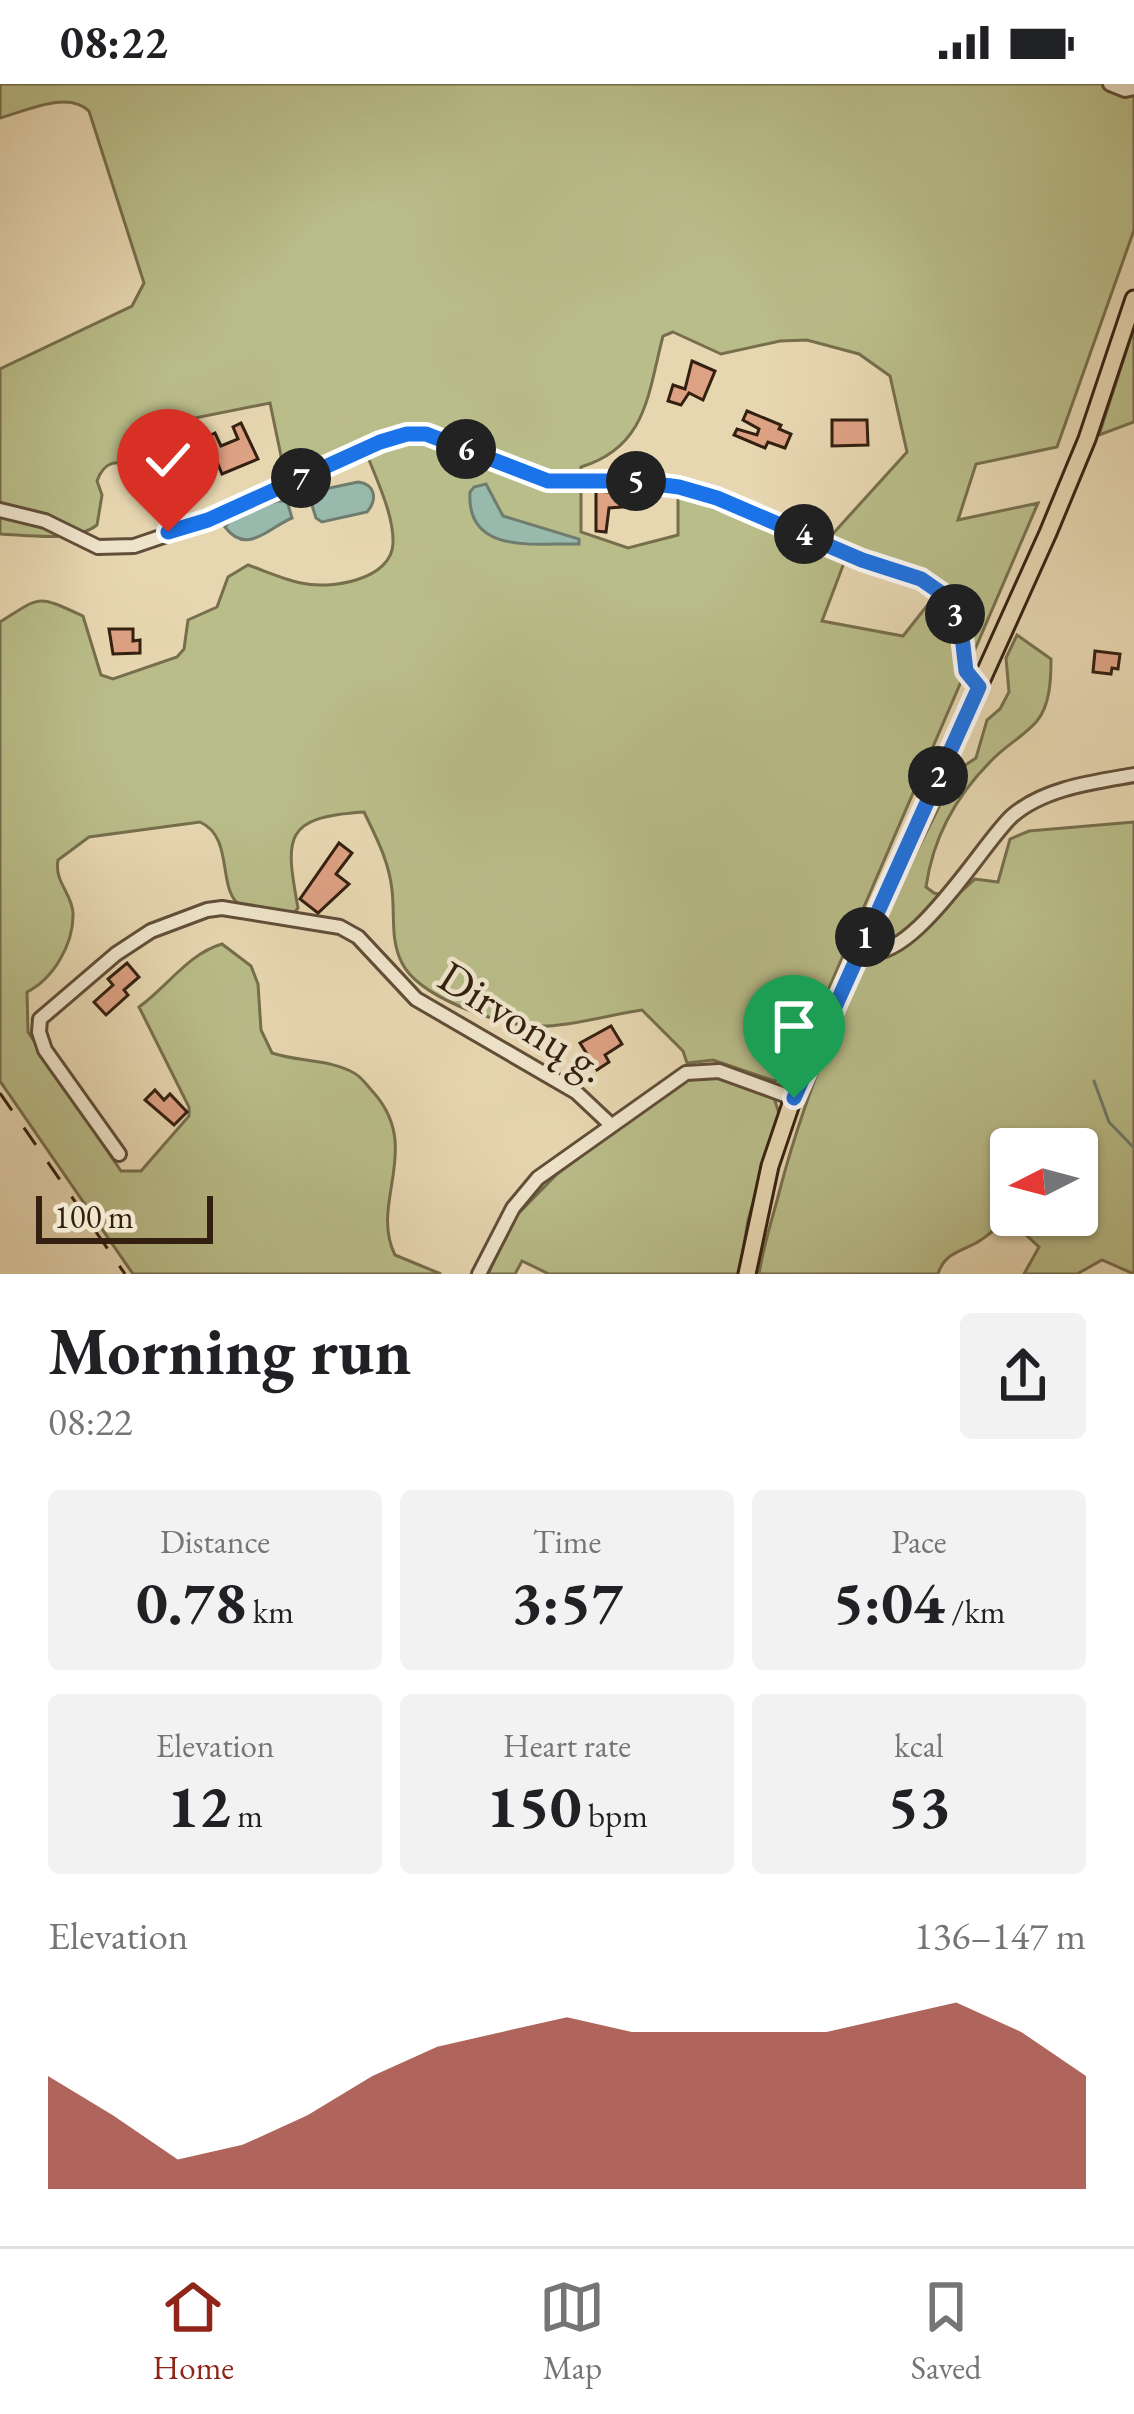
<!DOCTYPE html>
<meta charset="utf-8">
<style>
:root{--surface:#fff;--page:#f2f2f2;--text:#202124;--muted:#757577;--line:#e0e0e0;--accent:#8f2418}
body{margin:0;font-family:"EB Garamond",serif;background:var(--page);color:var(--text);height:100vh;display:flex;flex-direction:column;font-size:45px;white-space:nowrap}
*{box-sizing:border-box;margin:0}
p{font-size:39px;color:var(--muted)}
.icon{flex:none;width:66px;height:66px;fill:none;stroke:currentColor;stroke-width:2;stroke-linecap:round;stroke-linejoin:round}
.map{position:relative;height:1190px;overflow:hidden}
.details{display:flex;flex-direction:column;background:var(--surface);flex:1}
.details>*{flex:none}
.needle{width:78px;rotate:264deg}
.buttons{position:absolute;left:990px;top:1044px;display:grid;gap:24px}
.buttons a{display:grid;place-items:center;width:108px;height:108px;border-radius:12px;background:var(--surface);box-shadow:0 3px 9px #0004;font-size:60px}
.scale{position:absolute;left:36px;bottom:30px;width:177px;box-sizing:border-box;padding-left:12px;border:6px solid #342010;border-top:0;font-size:33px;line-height:42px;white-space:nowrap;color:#342010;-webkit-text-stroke:9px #efe5cc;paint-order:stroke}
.pin{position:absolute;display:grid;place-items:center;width:102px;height:102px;color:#fff;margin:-123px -51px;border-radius:50% 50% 50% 0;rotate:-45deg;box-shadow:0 0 12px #0007}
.pin .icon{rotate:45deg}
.km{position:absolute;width:60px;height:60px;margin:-30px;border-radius:50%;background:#222;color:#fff;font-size:33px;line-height:60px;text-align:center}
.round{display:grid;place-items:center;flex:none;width:126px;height:126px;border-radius:12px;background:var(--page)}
.summary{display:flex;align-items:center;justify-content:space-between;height:204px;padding:0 48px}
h1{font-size:66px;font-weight:700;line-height:90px}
.figures{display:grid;grid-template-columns:repeat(3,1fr);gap:18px;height:204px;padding:12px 48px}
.figures div{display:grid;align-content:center;border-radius:12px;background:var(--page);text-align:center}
.figures b{font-size:60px;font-weight:700}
.figures small{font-size:33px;font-weight:400}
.figures p{font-size:33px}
.chart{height:336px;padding:24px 48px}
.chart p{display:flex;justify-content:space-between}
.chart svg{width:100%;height:216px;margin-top:12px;fill:var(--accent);opacity:.7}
.status{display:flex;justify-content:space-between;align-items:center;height:84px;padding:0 60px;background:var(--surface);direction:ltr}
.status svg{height:33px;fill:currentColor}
.tab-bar{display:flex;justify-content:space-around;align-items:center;height:168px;border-top:3px solid var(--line);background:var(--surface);font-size:33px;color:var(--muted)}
.tab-bar a{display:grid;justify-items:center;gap:6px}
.tab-bar .current{color:var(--accent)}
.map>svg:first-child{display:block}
</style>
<div class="status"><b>08:22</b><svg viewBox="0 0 49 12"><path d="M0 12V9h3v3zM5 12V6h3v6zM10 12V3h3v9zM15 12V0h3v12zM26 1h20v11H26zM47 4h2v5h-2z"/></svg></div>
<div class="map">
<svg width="1134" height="1190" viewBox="0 0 1134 1190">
<rect width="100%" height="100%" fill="#e7d7b1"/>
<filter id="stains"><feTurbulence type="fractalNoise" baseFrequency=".00167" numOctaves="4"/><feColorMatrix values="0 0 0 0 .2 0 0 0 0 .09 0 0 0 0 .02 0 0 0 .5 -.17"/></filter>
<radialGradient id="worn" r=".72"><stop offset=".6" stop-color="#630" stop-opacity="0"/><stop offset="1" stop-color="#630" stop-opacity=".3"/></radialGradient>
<g fill="#b9bd89" stroke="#766e4c" stroke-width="3" fill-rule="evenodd">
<path d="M 0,0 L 1134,0 L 1134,146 L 1057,363 L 976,380 L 958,436 L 1038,419 L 792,990 L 775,997 L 713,976 L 687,979 L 683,967 L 642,926 C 609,931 564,944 532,942 C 496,940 419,913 402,879 C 390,856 395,830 392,806 C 389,777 376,753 364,728 C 283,733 285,753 298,824 L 292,831 C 277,829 256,830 243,823 C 215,809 236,754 200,738 L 89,753 L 58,776 C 54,798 72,809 73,829 C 74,860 53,895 27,908 L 28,948 L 121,1087 L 141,1087 L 189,1032 L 189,1023 L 139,923 C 168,902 188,870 222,860 L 251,882 L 258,900 L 261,946 L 272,969 C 298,978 330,975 354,989 C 362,993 368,1003 374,1009 C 423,1065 369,1119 395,1171 L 441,1190 L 133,1190 L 0,997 L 0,538 C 42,512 35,510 83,532 L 101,591 L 113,595 L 177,573 L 184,565 L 188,536 L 217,523 L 228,493 L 248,481 C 265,487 283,495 301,499 C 330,506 392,496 393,459 C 394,428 373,389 363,360 L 285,391 L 270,319 L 135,346 L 146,365 L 147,379 L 135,385 C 118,374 104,377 97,397 L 102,411 L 97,441 C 74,459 28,451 0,450 L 0,285 L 132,222 L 144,199 L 89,27 C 68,6 26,27 0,34 ZM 673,248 L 721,270 L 780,257 L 807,256 L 859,270 L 890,292 L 907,368 L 820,464 L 678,411 L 678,451 L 628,464 L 581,448 L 581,383 C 647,363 648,309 663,252 ZM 850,463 L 926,491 L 934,513 L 903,552 L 822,537 Z"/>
<polygon points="1134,243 1134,338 1099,351"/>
<path d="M 1017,551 L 1051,575 C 1051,596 1050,621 1037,637 C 1025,651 1007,661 994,674 C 958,709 933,753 926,803 L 934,809 L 954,814 L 975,795 L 998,798 L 1010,755 L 1029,747 L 1134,738 L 1134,1190 L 1102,1176 L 1077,1190 L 1024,1190 L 1039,1163 L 1008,1134 C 998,1143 987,1153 976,1159 C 959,1168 944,1170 938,1190 L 759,1190 C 763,1163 772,1136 779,1109 C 816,965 884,832 951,699 L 961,684 L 976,674 L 987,636 L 1000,625 L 1009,608 L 1006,574 ZM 1011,1065 L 1077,1065 L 1077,1131 L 1011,1131 Z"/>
<polygon points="711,992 774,1014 779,1029 748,1136 739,1190 549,1190 522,1177 515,1190 488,1190 515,1133 557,1090 667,1007 690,994"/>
</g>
<g fill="#97baad" stroke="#6f7c6e" stroke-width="3">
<path d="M 358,398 C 375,400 378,415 367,428 L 322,438 L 316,434 L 311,418 L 315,407 Z"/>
<path d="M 486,400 L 503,432 L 579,455 L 579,460 C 535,459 466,471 470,408 L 474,403 Z"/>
<path d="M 277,417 L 287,417 L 292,434 C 268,444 247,472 225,443 L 233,433 Z"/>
</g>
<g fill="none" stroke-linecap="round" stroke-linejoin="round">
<polyline stroke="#6f7c6e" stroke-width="3" points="1094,997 1109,1038 1134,1064"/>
</g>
<g fill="#dda183" stroke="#342010" stroke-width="3">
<polygon points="692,277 715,287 703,316 689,309 681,321 668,317 673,301 685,305"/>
<polygon points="747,327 781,341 779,345 791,350 785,364 768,358 765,364 734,351 737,345 757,351 759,345 743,336"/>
<polygon points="832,336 867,336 868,361 832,362"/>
<polygon points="241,339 258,375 222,390 207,353 215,349 221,362 238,355 233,343"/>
<polygon points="596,407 634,410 635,422 609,424 606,448 596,447"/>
<polygon points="109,545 133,545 133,557 140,556 140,569 113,570"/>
<polygon points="1095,567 1120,570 1118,585 1112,584 1111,590 1093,588"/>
<polygon points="339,759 352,769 336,790 349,800 318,829 300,815"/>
<polygon points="127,879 139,893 124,906 128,911 106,931 94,918 113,901 108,895"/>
<polygon points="611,942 622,960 605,971 609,978 597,986 580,959"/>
<polygon points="155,1006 164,1016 170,1010 187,1028 174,1041 145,1016"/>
</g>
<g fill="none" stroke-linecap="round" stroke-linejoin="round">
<defs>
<g id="minor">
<polyline points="1110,0 1125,6 1134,4"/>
<polyline points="0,426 45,437 98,463 134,462 208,437 380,358 407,350 426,350 547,397 632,397 679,403 717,414 862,476 921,495 944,510 953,526 961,544 966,587 979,603"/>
<path d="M 859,866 C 908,889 982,759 1012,732 C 1044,704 1094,698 1134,691"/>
<polyline points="119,1070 45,966 39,948 40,935 116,870 151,847 207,826 222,824 340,843 358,853 416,915 576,1008 610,1040"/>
<polyline points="479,1190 513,1124 538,1094 686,989 719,987 793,1014"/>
</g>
<polyline id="major" points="747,1190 770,1082 793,1014 1048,449 1087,355 1134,215"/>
</defs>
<use href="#minor" stroke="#614e38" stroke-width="18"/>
<use href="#major" stroke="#342010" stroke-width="21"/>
<use href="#minor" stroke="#efe5cc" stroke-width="12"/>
<use href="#major" stroke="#e7d7b1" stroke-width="15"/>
<polyline stroke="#342010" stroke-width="3" stroke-dasharray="21 21" stroke-linecap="butt" points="0,1009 125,1190"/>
</g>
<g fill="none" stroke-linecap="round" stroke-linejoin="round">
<defs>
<polyline id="route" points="168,448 208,436 380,358 407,350 426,350 548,397 632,397 679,403 717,414 862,476 921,495 944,511 953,526 961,544 966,587 979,603 794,1014"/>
</defs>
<use href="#route" stroke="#fff" stroke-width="24"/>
<use href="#route" stroke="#1a73e8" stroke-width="15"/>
</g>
<g text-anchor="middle" stroke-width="9" stroke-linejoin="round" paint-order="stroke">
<g font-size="45" fill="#342010" stroke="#efe5cc">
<text transform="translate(523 937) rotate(32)" y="16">Dirvonų g.</text>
</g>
</g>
<rect width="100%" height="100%" filter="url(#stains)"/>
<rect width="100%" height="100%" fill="url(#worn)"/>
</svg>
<div class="buttons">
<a><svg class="needle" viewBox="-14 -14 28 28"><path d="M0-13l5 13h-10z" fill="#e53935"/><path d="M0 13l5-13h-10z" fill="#757577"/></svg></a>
</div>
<div class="scale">100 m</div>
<div class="pin" style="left:794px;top:1014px;background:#1e9e55"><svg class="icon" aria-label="arrive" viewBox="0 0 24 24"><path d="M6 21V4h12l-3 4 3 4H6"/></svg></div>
<div class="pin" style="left:168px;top:448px;background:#d93025"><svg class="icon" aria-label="check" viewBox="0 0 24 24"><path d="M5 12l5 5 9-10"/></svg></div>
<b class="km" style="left:865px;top:853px">1</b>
<b class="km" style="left:938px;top:692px">2</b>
<b class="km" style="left:955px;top:530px">3</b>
<b class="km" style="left:804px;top:450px">4</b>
<b class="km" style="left:636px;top:397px">5</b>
<b class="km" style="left:466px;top:365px">6</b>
<b class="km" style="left:301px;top:394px">7</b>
</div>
<section class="details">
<div class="summary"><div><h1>Morning run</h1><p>08:22</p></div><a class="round"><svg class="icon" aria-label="share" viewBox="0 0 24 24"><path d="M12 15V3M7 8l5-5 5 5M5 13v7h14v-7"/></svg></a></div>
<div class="figures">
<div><p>Distance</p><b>0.78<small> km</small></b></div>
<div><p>Time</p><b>3:57</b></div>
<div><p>Pace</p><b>5:04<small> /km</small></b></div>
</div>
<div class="figures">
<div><p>Elevation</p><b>12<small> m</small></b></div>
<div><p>Heart rate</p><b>150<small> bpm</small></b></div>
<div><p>kcal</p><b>53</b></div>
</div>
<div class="chart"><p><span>Elevation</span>136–147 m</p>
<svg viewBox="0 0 160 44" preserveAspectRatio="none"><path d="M0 44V21L10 29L20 38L30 35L40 29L50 21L60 15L70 12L80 9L90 12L100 12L110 12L120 12L130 9L140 6L150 12L160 21V44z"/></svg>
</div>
</section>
<nav class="tab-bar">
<a class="current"><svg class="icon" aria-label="home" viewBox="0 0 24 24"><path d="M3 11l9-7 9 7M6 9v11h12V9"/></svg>Home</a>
<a><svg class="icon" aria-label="map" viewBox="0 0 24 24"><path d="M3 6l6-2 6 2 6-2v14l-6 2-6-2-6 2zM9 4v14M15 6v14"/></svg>Map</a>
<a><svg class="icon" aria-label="saved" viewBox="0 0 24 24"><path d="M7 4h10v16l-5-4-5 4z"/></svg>Saved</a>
</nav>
